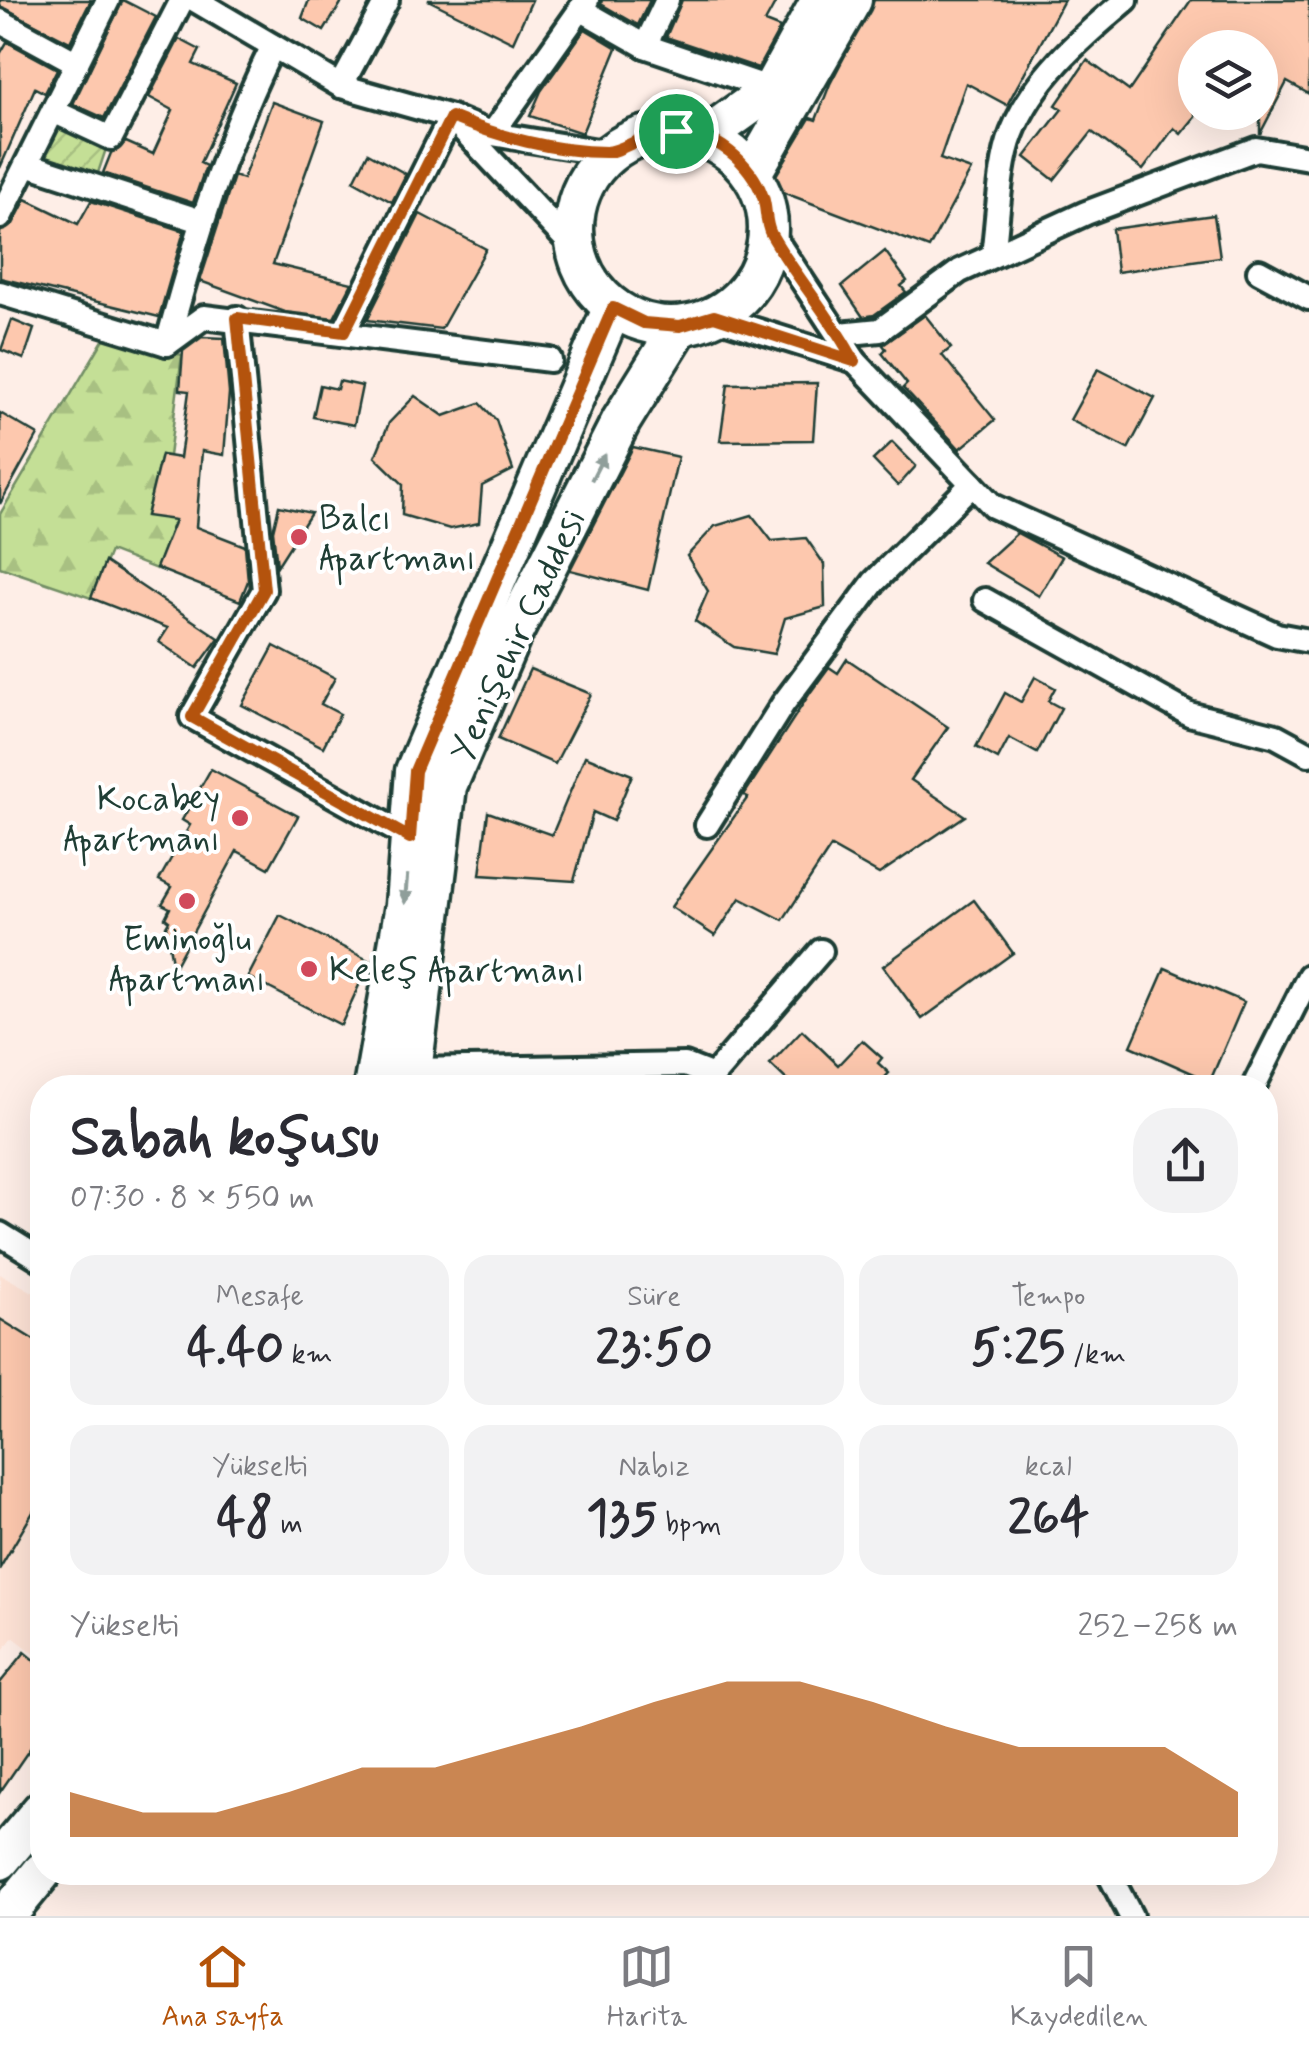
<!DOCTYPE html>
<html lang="tr">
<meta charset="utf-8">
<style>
:root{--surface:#fff;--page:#f2f2f3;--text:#2b2b33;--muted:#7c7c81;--line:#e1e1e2;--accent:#b45309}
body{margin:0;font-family:Mynerve,sans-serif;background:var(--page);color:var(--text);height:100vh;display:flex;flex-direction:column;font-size:38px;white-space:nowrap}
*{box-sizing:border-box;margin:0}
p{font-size:32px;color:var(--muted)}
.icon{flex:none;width:55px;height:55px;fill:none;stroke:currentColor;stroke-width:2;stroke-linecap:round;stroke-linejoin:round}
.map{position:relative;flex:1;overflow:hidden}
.details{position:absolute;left:30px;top:1075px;width:1248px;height:810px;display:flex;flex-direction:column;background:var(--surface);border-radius:40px;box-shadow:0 10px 40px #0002}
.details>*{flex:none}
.controls{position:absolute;left:1178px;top:30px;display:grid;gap:20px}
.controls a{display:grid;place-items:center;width:100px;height:100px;border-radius:50%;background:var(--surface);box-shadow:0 10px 40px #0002;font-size:50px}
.pin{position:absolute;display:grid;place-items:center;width:85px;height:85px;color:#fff;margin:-42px;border:5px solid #fff;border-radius:50%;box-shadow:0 2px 10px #0007}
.round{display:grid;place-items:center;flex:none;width:105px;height:105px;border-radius:40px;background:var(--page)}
.headline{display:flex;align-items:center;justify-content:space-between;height:170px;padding:0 40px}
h1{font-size:55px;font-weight:800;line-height:75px}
.metrics{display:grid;grid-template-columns:repeat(3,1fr);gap:15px;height:170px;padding:10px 40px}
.metrics div{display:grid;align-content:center;border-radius:25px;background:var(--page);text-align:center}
.metrics b{font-size:50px;font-weight:800}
.metrics small{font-size:28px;font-weight:400}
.metrics p{font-size:28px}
.chart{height:280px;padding:20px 40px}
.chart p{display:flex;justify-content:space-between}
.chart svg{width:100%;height:180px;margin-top:10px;fill:var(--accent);opacity:.7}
.tab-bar{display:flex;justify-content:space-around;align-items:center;height:140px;border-top:2px solid var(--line);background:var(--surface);font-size:28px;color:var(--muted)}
.tab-bar a{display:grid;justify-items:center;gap:5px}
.tab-bar .selected{color:var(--accent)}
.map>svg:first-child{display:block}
</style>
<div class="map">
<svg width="1309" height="1916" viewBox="0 0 1309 1916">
<defs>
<pattern id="forest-firs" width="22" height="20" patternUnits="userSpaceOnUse" patternTransform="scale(2.5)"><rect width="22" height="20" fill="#c4df96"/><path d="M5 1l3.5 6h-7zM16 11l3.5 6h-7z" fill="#a8c082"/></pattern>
<pattern id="garden-furrows" width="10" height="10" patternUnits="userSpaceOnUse" patternTransform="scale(2.5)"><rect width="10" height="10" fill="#c4df96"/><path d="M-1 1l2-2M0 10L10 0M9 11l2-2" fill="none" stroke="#a8c082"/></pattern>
</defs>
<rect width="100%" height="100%" fill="#feeee7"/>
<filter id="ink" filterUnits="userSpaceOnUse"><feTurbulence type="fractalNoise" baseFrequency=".01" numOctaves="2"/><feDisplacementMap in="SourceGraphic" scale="20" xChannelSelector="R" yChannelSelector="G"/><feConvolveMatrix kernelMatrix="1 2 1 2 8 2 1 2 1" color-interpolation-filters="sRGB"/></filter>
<g filter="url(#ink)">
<polygon fill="#fee3d6" points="0,1274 42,1297 39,1657 13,1637 0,1654"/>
<polygon fill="url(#forest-firs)" stroke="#728e65" stroke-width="2.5" points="105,337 182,355 169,456 161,455 146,515 175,519 156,569 110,551 91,598 0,567 0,514"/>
<polygon fill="url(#garden-furrows)" stroke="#728e65" stroke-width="2.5" points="56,115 109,140 96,179 33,160"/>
<g fill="#fdc8ae" stroke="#1f3d34" stroke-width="2.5">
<polygon points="0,0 91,0 70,42 0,6"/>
<polygon points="123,0 156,17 104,118 73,104"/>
<polygon points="309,0 343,0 324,31 302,18"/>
<polygon points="428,0 532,0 513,42"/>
<polygon points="602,0 650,0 638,25 601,4"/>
<polygon points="682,0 777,0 765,22 780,28 758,68 666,37"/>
<polygon points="874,0 1064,0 1007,105 966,83 940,159 971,170 929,248 769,187 810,118 816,120 830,84"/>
<polygon points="1191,0 1309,0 1309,94 1287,82 1260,134 1260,48 1195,48 1195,117 1181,134 1174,128 1143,170 1092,132 1054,180 1025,157 1062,109 1056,105 1087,60 1129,91"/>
<polygon points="585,29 617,48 582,133 530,116 541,91"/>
<polygon points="179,39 200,50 193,64 236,83 200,163 206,166 193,203 103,173 111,153 126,142 153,154 173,110 149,97"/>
<polygon points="7,42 57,69 45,93 35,88 0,168 0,54"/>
<polygon points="272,102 324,121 273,264 352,283 334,318 285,312 200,281 234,176 243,179"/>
<polygon points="368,153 406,174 392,202 354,181"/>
<polygon points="26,199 78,224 91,201 184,231 159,317 0,278 0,232 13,224"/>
<polygon points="420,214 486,249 441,329 367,320"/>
<polygon points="1214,215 1220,257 1117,272 1112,229"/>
<polygon points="885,251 907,281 901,286 906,292 874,315 863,317 842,286"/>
<polygon points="925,315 951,348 942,355 995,420 960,449 903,388 907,384 882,353 886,349 883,345"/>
<polygon points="12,320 34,329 24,359 1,350"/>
<polygon points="202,337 224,338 229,393 224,455 202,451 196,527 245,546 248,581 240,601 156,568 175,520 146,516 161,455 180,458 189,391 180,390 183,351"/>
<polygon points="1098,369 1155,398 1128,449 1070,420"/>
<polygon points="339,381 362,386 354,425 313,417 320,385 337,389"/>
<polygon points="817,383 813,440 720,441 728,384"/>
<polygon points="415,396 444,416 480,403 496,420 513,470 482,486 479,523 450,529 402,515 403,484 375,457 389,423"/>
<polygon points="0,413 38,435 0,504"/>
<polygon points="892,442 916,466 898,486 873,460"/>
<polygon points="633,447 678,457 648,590 570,570"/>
<polygon points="279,506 311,513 277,566 273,531"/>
<polygon points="752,515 772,541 806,538 824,564 825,607 785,618 774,654 734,647 695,621 708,591 687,556 715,526"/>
<polygon points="1017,533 1062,557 1039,596 984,563"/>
<polygon points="105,562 219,638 197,668 159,642 168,628 91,598"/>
<polygon points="274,646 335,678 321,704 340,714 323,747 242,705"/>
<polygon points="847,659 948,727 911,780 965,816 879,874 831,847 783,920 740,898 715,936 671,907 748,797 744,795 810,693 829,667 838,673"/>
<polygon points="530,669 591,694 555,764 498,739"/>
<polygon points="1035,677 1055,688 1048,701 1061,708 1037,753 1009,738 998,759 976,747 1005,693 1021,702"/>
<polygon points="585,756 632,775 613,821 593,812 574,881 480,875 488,812 552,835"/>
<polygon points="211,769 298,816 269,868 237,851 173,969 166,926 169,921 165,918 170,908 162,904 172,887 159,880 190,825 182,820"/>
<polygon points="974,900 1013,953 922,1019 883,966"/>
<polygon points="280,915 370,961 341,1025 248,977"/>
<polygon points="1165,968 1244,1002 1210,1081 1131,1046"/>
<polygon points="802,1030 838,1065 862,1040 882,1058 878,1063 889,1073 875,1088 795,1088 770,1064"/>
<polygon points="0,1319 42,1345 42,1497 0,1568"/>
<polygon points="25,1652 42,1666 42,1731 0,1792 0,1683"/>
</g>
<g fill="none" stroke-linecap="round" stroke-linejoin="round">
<defs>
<g id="minor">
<polyline points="195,0 341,86 451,117 492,134 610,153"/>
<polyline points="580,9 645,46 667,0"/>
<polyline points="0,21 77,63"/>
<polyline points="645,46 772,89"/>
<polyline points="341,86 387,0"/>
<polyline points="53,111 111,138 182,0"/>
<polyline points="492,134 587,0"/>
<polyline points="27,164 201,221"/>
<polyline points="0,217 108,0"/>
<path d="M 993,255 C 998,220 999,165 1012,133 C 1034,77 1081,38 1126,0"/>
<polyline points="1259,271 1309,298"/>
<path d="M 0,293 L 167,344 C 195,241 225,142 273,46"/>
<polyline points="714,317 855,361 769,230"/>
<polyline points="237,318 264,590 192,717 410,838"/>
<polyline points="344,332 451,117 575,249"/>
<polyline points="840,334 880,330 960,271 1086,213 1256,149 1309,158"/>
<polyline points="167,344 204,317 550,360"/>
<polyline points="855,361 993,506 1277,635 1309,641"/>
<polyline points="985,600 1189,714 1276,736 1309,754"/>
<polyline points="707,825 783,704 874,582 972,484"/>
<polyline points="412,1070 685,1065 713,1076 821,951"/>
<polyline points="1253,1088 1309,976"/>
<polyline points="0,1234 42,1260"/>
<polyline points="1108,1872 1131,1916"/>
</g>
<g id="primary">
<circle cx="671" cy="229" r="97"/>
<polyline points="705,137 772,89 821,0"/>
<polyline points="752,173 852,0"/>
<polyline points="373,1088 405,905 415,771 613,307"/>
<polyline points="410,1088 447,786 511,637 621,421 680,326"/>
<polyline points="0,1860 42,1810"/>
<polyline points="6,1916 42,1872"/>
</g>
</defs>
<use href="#minor" stroke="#1f3d34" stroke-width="30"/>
<use href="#primary" stroke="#1f3d34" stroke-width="45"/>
<use href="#minor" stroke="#fff" stroke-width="22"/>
<use href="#primary" stroke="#fff" stroke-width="38"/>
</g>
<defs><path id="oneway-solid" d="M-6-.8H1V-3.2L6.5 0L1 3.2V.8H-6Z" transform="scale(2.5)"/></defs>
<g fill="#8f9e9a">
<use href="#oneway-solid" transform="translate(598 467) rotate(-63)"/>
<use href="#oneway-solid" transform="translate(406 889) rotate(95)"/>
</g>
</g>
<g fill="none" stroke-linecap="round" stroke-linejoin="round" filter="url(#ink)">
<defs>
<path id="route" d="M 451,117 C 497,136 555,152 606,152 C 623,152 647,130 677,131 C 716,134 750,161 763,197 C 767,209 765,223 771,234 C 796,278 831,316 854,361 L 714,316 L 680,326 L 644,323 L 613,308 L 415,771 L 410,838 L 192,717 L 264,590 L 237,318 L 344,332 Z"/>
</defs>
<use href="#route" stroke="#fff" stroke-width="20"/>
<use href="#route" stroke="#b45309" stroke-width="12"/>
</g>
<g fill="#d1495b" stroke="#fff" stroke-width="4">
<circle cx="299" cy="537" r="10"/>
<circle cx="240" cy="818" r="10"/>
<circle cx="187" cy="901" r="10"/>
<circle cx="309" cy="969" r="10"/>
</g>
<g text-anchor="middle" stroke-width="8" stroke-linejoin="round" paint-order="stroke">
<g font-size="35" fill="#1f3d34" stroke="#fff" text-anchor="start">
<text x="319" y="529">Balcı<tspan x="319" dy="40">Apartmanı</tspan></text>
<text x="220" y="810" text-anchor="end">Kocabey<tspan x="220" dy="40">Apartmanı</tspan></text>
<text x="187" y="950" text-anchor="middle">Eminoğlu<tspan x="187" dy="40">Apartmanı</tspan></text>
<text x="329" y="981">Keleş Apartmanı</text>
</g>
<g font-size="35" fill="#1f3d34" stroke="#fff">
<text transform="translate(517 635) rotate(-65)" y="12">Yenişehir Caddesi</text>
</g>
</g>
</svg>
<div class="controls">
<a><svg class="icon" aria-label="layers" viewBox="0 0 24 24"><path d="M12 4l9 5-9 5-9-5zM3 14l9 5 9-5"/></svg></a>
</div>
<div class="pin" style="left:676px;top:131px;background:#1e9e55"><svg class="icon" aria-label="arrive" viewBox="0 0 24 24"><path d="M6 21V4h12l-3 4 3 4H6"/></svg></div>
<section class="details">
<div class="headline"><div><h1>Sabah koşusu</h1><p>07:30 · 8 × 550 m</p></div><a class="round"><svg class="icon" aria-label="share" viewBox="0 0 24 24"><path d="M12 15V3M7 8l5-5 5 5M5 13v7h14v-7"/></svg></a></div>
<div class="metrics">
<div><p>Mesafe</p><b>4.40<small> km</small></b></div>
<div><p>Süre</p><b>23:50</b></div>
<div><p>Tempo</p><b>5:25<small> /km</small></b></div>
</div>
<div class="metrics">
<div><p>Yükselti</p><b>48<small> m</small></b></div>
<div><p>Nabız</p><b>135<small> bpm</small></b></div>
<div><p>kcal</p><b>264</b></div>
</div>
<div class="chart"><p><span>Yükselti</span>252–258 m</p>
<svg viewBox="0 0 160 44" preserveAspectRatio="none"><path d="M0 44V33L10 38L20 38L30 33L40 27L50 27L60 22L70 17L80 11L90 6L100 6L110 11L120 17L130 22L140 22L150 22L160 33V44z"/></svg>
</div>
</section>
</div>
<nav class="tab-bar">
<a class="selected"><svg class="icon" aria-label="home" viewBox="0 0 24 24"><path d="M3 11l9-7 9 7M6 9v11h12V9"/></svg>Ana sayfa</a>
<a><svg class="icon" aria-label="map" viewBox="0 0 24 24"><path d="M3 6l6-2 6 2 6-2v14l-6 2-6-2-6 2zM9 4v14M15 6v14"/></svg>Harita</a>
<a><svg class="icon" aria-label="saved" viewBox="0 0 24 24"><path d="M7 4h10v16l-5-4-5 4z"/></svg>Kaydedilen</a>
</nav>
